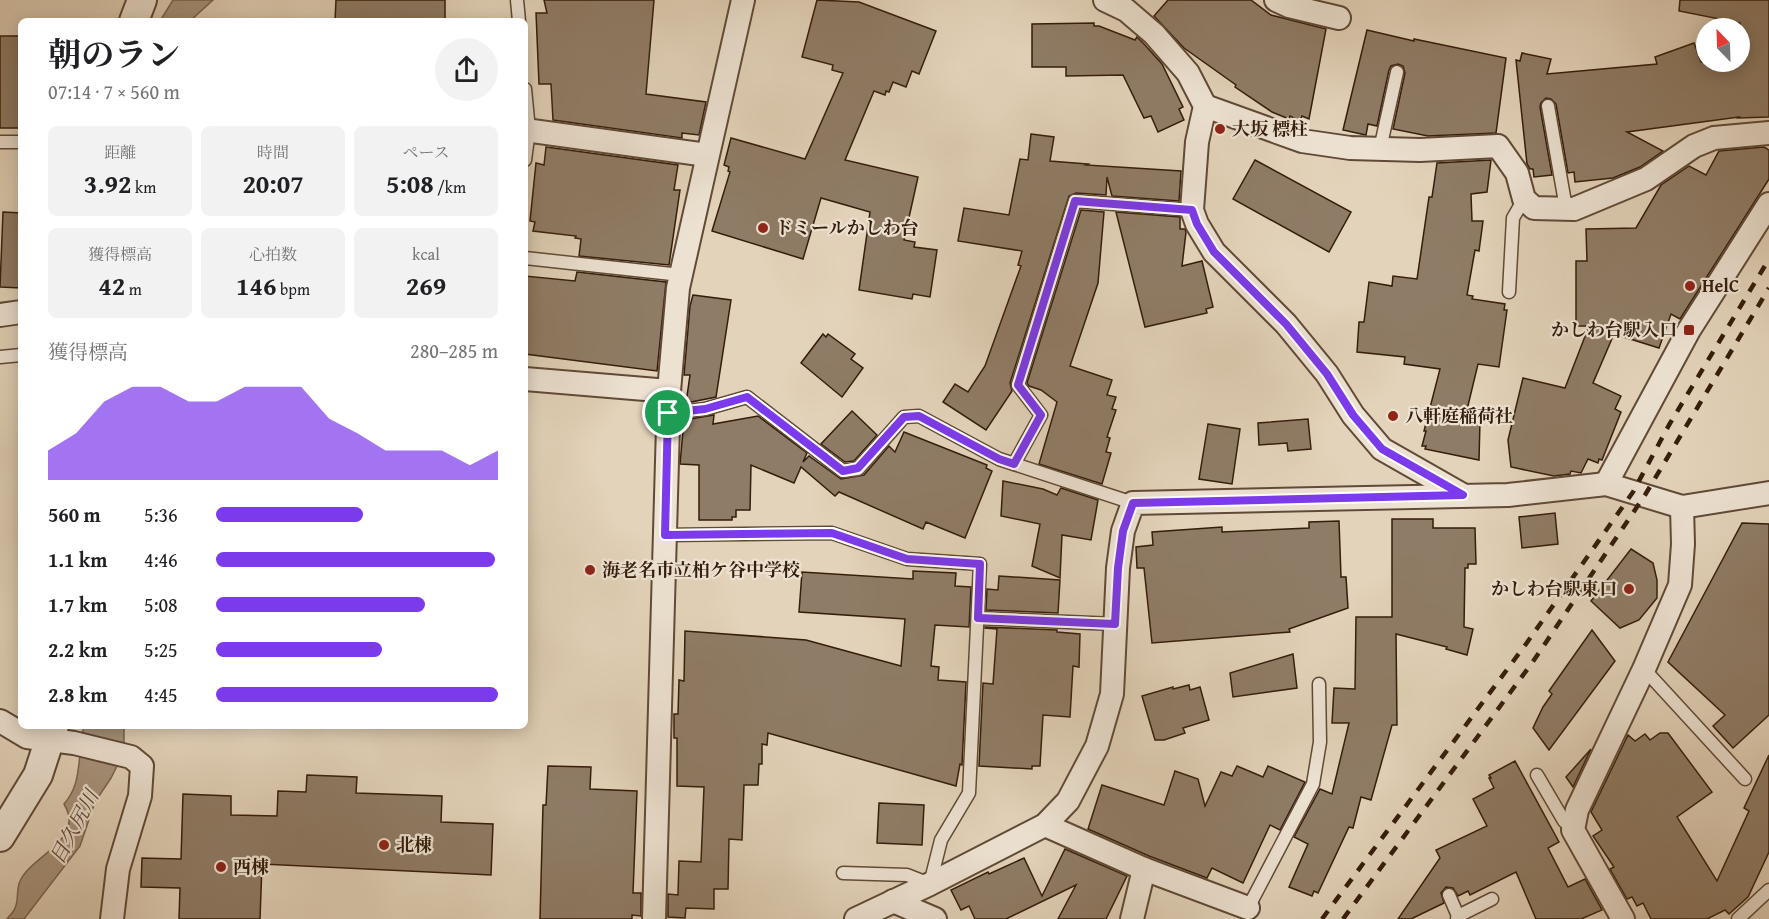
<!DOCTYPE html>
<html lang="ja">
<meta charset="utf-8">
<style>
:root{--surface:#fff;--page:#f2f2f2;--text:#202124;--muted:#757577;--accent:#7c3aed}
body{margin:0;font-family:"Gentium Book Plus","Noto Serif JP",serif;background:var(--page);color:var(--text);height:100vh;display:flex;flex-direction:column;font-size:22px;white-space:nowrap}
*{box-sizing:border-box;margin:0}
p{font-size:20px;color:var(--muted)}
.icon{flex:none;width:33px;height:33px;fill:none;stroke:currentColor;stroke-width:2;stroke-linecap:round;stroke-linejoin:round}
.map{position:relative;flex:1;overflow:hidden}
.sheet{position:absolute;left:18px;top:18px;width:510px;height:711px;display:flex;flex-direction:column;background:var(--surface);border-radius:9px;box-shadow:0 3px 15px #0003}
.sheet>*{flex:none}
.needle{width:39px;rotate:337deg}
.controls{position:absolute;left:1696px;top:18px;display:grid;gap:12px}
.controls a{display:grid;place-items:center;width:54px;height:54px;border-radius:50%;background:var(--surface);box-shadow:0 3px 15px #0003;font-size:30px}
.pin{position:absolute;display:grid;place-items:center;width:51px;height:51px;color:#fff;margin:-26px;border:3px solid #fff;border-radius:50%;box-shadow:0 2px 6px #0007}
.round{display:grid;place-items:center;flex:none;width:63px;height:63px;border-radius:32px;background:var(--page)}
.overview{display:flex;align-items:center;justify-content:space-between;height:102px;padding:0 30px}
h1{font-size:33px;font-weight:700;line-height:45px}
.figures{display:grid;grid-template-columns:repeat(3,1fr);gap:9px;height:102px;padding:6px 30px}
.figures div{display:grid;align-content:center;border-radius:9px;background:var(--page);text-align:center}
.figures b{font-size:26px;font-weight:700}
.figures small{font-size:16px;font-weight:400}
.figures p{font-size:16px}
.chart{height:168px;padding:12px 30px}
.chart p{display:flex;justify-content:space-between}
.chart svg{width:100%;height:108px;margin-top:6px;fill:var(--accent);opacity:.7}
ul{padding:0 30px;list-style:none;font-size:20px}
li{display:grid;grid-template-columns:96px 72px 1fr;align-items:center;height:45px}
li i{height:15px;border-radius:8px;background:var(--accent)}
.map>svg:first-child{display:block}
</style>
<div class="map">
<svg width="1769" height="919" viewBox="0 0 1769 919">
<rect width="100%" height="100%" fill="#e3d3ba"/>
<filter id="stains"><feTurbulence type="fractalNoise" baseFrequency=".00333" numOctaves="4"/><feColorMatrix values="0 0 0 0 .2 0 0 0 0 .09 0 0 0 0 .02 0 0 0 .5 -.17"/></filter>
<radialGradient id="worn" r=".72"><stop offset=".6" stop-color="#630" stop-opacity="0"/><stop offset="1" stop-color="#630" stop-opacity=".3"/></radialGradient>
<g fill="#a8957e" stroke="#7a6550" stroke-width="1.5">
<polygon points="173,0 213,0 190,21 160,21"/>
<polygon points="85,726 124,726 124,748 80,737"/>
<path d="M 80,754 L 118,764 L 111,778 L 95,802 L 80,846 L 24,919 L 7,919 C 9,916 14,912 15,908 C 19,900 16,889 20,881 C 32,855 86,840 64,804 C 77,789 78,774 80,754 Z"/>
</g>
<g fill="#8f7c66" stroke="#341d0b" stroke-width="1.5">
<polygon points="336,0 445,0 445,21 335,21"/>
<polygon points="544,0 654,0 646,94 706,102 699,135 682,133 682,138 553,120 551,84 539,84 536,13 547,13"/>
<polygon points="817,0 859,2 936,31 919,74 912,71 906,87 893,82 889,92 886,91 885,95 874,91 845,160 918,177 904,240 915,242 914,247 937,250 930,297 913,294 912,299 859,290 870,212 821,198 803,259 712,231 730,172 728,171 729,167 724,165 731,138 805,159 843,73 832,70 833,65 802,57"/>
<polygon points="1168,0 1251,0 1271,15 1326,29 1309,119 1302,116 1300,121 1290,116 1289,119 1272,112 1235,87 1236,85 1184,48 1154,16"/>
<polygon points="1680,0 1769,0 1769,117 1738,118 1739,117 1627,132 1663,151 1640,167 1613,178 1575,182 1574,172 1568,173 1556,104 1551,99 1546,98 1541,103 1540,107 1552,175 1534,177 1533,169 1530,169 1527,164 1516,60 1520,61 1522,53 1551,59 1547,74 1657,64 1655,57 1694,43 1701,62 1740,62 1740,23 1679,11"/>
<polygon points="1094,23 1094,26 1099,26 1135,40 1137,37 1144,44 1162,64 1183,107 1179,109 1184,120 1158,132 1151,116 1144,118 1123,75 1066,76 1066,67 1032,67 1032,24"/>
<polygon points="1367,30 1414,41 1414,39 1506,58 1496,133 1428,136 1393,129 1405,73 1403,66 1398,64 1391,66 1389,70 1377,126 1368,124 1366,135 1343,130"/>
<rect x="0" y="36" width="21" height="92"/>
<polygon points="1031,134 1054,137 1050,161 1088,164 1086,165 1181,171 1179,201 1112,196 1107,177 1106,195 1076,193 1069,196 1010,383 1012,391 986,430 943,402 955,384 968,392 985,366 1021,266 1018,265 1022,251 958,241 964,208 1009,215 1020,159 1028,160"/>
<polygon points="546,147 678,165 674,190 680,190 669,265 579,256 581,239 575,238 576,236 533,231 535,222 530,221 536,163 544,165"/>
<polygon points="1764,147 1769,150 1769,179 1680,319 1671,314 1659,348 1614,334 1593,383 1621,396 1615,409 1621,412 1602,460 1599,459 1598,463 1588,459 1581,473 1571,471 1570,474 1554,476 1511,467 1508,440 1523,378 1565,388 1589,326 1576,326 1576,261 1587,261 1586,229 1636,228 1661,185 1689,166 1706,175 1719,151"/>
<polygon points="1255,160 1351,212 1329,252 1233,199"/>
<polygon points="1491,160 1487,192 1471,194 1472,221 1483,221 1479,251 1475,250 1467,295 1473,296 1472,299 1505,304 1504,310 1507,310 1499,367 1478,364 1465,418 1480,421 1479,460 1425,449 1426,446 1422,446 1426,431 1424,431 1440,369 1404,364 1405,357 1357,352 1359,322 1364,322 1369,282 1392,286 1393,276 1417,279 1429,197 1432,197 1437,163"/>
<polygon points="1081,210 1104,212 1098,283 1070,366 1112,380 1107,395 1116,397 1112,409 1116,410 1107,437 1110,438 1106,452 1111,453 1102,484 1039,464 1057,402 1041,390 1029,386 1027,383"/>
<polygon points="3,212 21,213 21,288 0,287"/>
<polygon points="1116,212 1180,217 1180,229 1185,229 1186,232 1182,266 1202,261 1213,307 1206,309 1207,313 1145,327"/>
<polygon points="577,272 666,282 657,371 525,354 525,276 575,281"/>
<polygon points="693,295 731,300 716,397 686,403 690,375 684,375 690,306"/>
<polygon points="823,334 826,337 828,334 855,354 851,359 863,368 842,397 801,363"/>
<polygon points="852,411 877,435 854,461 845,462 821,444"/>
<polygon points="714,415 713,424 758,416 807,453 803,462 809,456 841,479 864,475 889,446 895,452 904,432 987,465 986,468 992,471 965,538 926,522 923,529 839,492 835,496 801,467 794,483 751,465 750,510 736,510 736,517 732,517 732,520 699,520 699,465 680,464 684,420"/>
<polygon points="1308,419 1311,449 1288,451 1287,443 1259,445 1258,423"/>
<polygon points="1208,424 1240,429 1232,484 1199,479"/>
<polygon points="1003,481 1043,489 1057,495 1061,488 1098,500 1091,540 1062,535 1060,578 1032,566 1040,524 1001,516"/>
<polygon points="1555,513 1558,544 1522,548 1519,517"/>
<polygon points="1392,519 1433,519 1433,528 1475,528 1476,564 1468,564 1468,568 1465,568 1464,627 1473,629 1467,655 1446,649 1447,647 1396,634 1397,725 1392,725 1371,800 1361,797 1353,828 1349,827 1318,893 1314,891 1312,896 1289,887 1308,844 1294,837 1320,789 1332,794 1349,723 1332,723 1334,688 1355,689 1356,617 1392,617"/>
<polygon points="1339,521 1341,577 1346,577 1348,608 1289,629 1290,632 1152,643 1144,568 1137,568 1136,547 1153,545 1152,532 1222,527 1222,532 1309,528 1309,522"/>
<polygon points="1742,523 1769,524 1769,715 1733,748 1713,726 1725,715 1668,662"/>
<polygon points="1631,549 1653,563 1657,580 1657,598 1639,620 1620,628 1591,601"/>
<polygon points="913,571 956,573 955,586 971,587 969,627 935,625 931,666 939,667 938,680 966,682 962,765 960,764 956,786 768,733 767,745 762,744 762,764 759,764 758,785 744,785 742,840 729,839 728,889 714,889 714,909 686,908 685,918 668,917 668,894 678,895 679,861 701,862 704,787 677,786 677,738 674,738 674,714 678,714 679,680 684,681 685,631 806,640 901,666 905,619 799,612 802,572 913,579"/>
<polygon points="999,576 1060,580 1058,613 986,610 987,589 998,590"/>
<polygon points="985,627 1057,630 1057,632 1080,634 1079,667 1073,666 1070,717 1043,715 1040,766 1032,766 1032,769 979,766 983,683 993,684 997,629 985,628"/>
<polygon points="1592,630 1615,661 1549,750 1533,728 1543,707 1552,694 1549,691"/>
<polygon points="1293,654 1297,688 1233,697 1230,673"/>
<polygon points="1189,685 1190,690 1200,687 1209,720 1183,728 1185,733 1164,740 1155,740 1142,696 1173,687 1173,689"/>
<polygon points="1660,733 1668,733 1712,792 1677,817 1717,881 1749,811 1744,808 1769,755 1769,852 1748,897 1729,914 1725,910 1707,919 1651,919 1643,903 1637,906 1632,897 1627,899 1610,869 1614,867 1593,836 1602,830 1591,812 1628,735 1635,741 1645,734 1650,740"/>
<polygon points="1591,749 1573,787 1566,777"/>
<polygon points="1515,761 1559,842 1548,848 1568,887 1585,879 1602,910 1581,919 1536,919 1516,872 1470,895 1468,891 1458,896 1453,888 1446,887 1441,893 1444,903 1411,919 1398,919 1440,858 1436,850 1487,826 1473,799 1494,788 1489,778 1491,778 1489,775"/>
<polygon points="548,766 591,767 590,789 637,791 633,893 641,893 641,916 632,915 632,919 540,919 543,805 546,805"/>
<polygon points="1237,766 1263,777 1268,766 1305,782 1280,830 1270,825 1243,883 1212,868 1207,878 1149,856 1088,829 1102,785 1164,805 1175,771 1198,779 1205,806 1221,772 1232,776"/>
<polygon points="307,775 357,777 356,793 442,796 441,822 493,824 491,875 262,864 260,919 179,919 180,888 141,887 142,858 181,859 183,794 231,796 231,815 277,816 278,791 306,792"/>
<polygon points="879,803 924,805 922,845 877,843"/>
<polygon points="1065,849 1127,876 1106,919 1058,919 1076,885 1006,919 975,919 969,906 961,910 951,890 988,872 989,874 1024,858 1042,896"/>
</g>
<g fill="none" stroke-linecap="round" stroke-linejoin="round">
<defs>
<g id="service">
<polyline points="517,0 519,21"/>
<polyline points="525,89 529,130 525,160"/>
<polyline points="1548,106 1566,208"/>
<polyline points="0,142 21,142"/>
<polyline points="1380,149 1397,72"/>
<polyline points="525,258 681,275"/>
<polyline points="1509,292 1513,218 1524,199"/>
<polyline points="0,357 21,355"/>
<polyline points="668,413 705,409 747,397 843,471 858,469 904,417 919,416 999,459 1133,503"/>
<polyline points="1014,464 1041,415 1018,385 1075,201 1192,210"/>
<polyline points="665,535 832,533 907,559 980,564 969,793 941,840 930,884 907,875 843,873"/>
<polyline points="978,618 1115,624"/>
<polyline points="1644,669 1745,779"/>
<polyline points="1537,775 1564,821 1573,830"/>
<polyline points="1449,895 1458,916"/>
<polyline points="1248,908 1313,784 1320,742 1319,684"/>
<polyline points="1457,919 1458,916 1492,899"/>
<polyline points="1738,919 1769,890"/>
</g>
<g id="minor">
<polyline points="1105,0 1126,10 1154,34 1188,73 1205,106 1197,142 1192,210 1197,224 1214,252 1286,324 1327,374 1353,415 1382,449 1461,494"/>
<polyline points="1276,0 1289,6 1339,18"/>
<polyline points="1205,106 1302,141 1350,148 1420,150 1498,146 1517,173 1524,199 1534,208 1574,209 1646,179 1694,146 1714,138 1769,133"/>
<polyline points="525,130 707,155"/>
<polyline points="0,315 21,312"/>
<polyline points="525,379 669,391 654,919"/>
<polyline points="669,391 678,288 743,0"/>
<polyline points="1606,484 1689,330 1769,204"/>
<polyline points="0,721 27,737 74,743 131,757 142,766 140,796 118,869 112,919"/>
<polyline points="1045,825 1144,869 1248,908"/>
<polyline points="893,901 935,919"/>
<polyline points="856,919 930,884 1045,825 1068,801 1097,746 1112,694 1118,568 1123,531 1133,503 1508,495 1606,484 1682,507 1769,493"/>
<polyline points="1132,919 1144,869"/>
<polyline points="1623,919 1573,830 1577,810 1644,669 1680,585 1683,544 1682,507"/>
</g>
<g id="tertiary">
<polyline points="134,21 142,0"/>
<polyline points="0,837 38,775 54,726"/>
</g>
</defs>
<use href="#service" stroke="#604a37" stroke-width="15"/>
<use href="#minor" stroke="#604a37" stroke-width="26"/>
<use href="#tertiary" stroke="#604a37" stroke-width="32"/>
<use href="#service" stroke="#ede2d2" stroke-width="12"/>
<use href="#minor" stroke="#ede2d2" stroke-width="22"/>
<use href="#tertiary" stroke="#ede2d2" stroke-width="28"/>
<g stroke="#341d0b" stroke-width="4.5" stroke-dasharray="10 10" stroke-linecap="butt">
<polyline points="1322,919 1526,644 1633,492 1669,425 1769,259"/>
<polyline points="1343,919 1532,663 1645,495 1769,288"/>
</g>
</g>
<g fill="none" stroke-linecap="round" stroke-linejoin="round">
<defs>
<polygon id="route" points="1075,201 1192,210 1197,224 1214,252 1286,324 1327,374 1353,415 1382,449 1463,495 1133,503 1123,531 1118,568 1115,624 978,618 980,564 907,559 832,533 665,535 668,413 705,409 747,397 843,471 858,468 904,417 919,416 999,459 1014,464 1041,415 1018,385"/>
</defs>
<use href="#route" stroke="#fff" stroke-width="12"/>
<use href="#route" stroke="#7c3aed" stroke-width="8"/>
</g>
<g fill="#8f2418" stroke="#ede2d2" stroke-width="2">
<circle cx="1220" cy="129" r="6"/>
<circle cx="763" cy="228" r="6"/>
<circle cx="1690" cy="286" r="6"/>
<rect x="1683" y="324" width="12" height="12" rx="3"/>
<circle cx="1393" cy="416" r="6"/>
<circle cx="590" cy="570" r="6"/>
<circle cx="1629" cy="589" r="6"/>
<circle cx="384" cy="845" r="6"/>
<circle cx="221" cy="867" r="6"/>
</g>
<g text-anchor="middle" stroke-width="4.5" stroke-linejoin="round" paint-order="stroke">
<g font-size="18" font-weight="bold" fill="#341d0b" stroke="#ede2d2" text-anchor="start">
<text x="1232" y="135">大坂 標柱</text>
<text x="775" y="234">ドミールかしわ台</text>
<text x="1702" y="292">HelC</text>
<text x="1677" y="336" text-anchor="end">かしわ台駅入口</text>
<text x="1405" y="422">八軒庭稲荷社</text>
<text x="602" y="576">海老名市立柏ケ谷中学校</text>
<text x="1617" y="595" text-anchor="end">かしわ台駅東口</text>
<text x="396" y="851">北棟</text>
<text x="233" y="873">西棟</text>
</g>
<g font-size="20" font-style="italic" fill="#5d4733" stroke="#ede2d2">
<text transform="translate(74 827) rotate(-62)" y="7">目久尻川</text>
</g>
</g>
<rect width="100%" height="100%" filter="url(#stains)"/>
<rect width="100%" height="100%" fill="url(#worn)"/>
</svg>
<div class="controls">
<a><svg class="needle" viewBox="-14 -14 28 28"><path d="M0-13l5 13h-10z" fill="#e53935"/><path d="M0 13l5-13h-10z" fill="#757577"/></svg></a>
</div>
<div class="pin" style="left:668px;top:413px;background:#1e9e55"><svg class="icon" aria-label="arrive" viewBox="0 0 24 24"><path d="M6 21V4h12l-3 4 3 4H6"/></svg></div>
<section class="sheet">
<div class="overview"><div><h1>朝のラン</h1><p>07:14 · 7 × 560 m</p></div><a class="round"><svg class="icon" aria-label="share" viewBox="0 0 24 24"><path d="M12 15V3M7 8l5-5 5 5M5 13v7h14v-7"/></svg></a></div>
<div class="figures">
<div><p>距離</p><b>3.92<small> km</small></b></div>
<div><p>時間</p><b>20:07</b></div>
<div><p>ペース</p><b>5:08<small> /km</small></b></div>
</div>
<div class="figures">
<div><p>獲得標高</p><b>42<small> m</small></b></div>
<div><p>心拍数</p><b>146<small> bpm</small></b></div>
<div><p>kcal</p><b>269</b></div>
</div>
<div class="chart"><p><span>獲得標高</span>280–285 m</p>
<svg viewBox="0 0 160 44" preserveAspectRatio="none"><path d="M0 44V32L10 25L20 12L30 6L40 6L50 12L60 12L70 6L80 6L90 6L100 19L110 25L120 32L130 32L140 32L150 38L160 32V44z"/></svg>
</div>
<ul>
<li><b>560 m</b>5:36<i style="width:52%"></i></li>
<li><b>1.1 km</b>4:46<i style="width:99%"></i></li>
<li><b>1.7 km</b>5:08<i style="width:74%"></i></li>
<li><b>2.2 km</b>5:25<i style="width:59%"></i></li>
<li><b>2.8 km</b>4:45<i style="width:100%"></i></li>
</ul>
</section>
</div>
